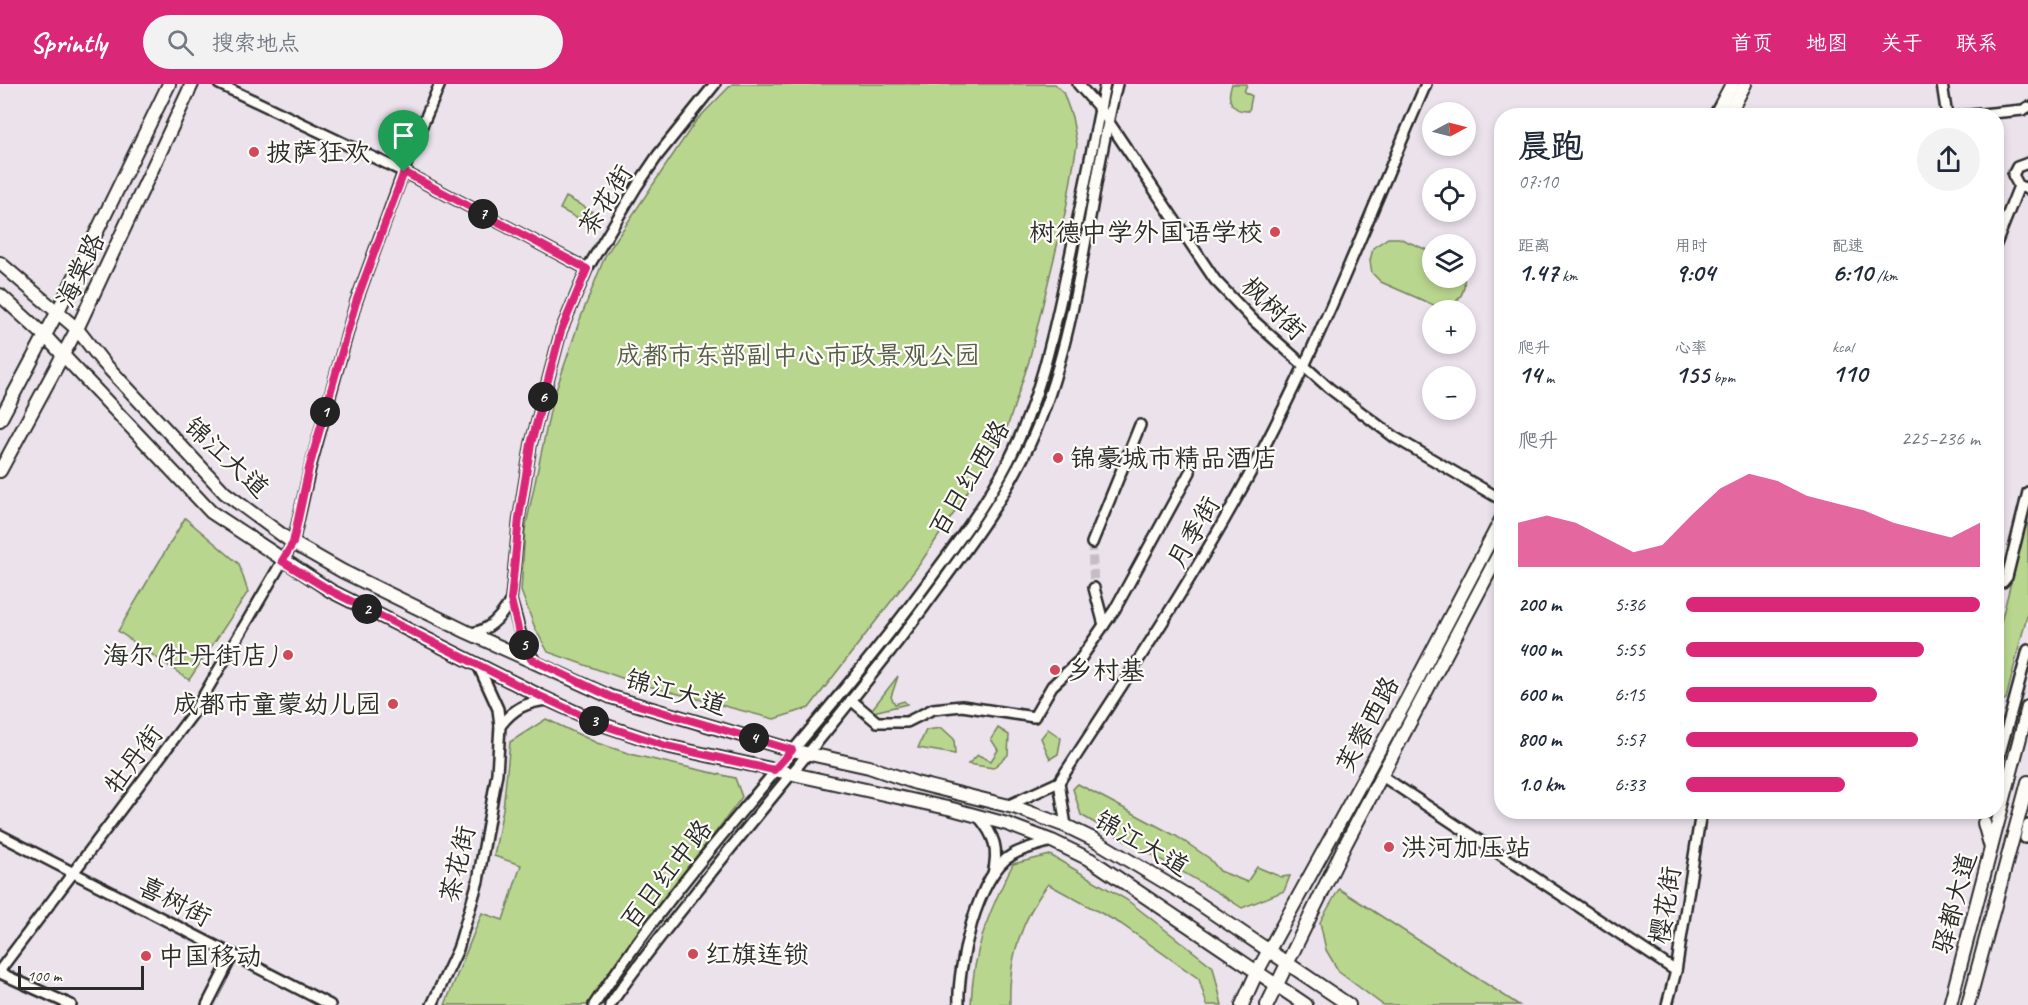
<!DOCTYPE html>
<html lang="zh">
<meta charset="utf-8">
<style>
:root{--surface:#fff;--page:#f2f2f3;--text:#1f2937;--muted:#747a83;--accent:#db2777}
body{margin:0;font-family:Caveat,"LXGW WenKai TC",sans-serif;background:var(--page);color:var(--text);height:100vh;display:flex;flex-direction:column;font-size:22px;white-space:nowrap}
*{box-sizing:border-box;margin:0}
p{font-size:20px;color:var(--muted)}
.icon{flex:none;width:33px;height:33px;fill:none;stroke:currentColor;stroke-width:2;stroke-linecap:round;stroke-linejoin:round}
.map{position:relative;flex:1;overflow:hidden}
.side{position:absolute;left:1494px;top:24px;width:510px;height:711px;display:flex;flex-direction:column;background:var(--surface);border-radius:24px;box-shadow:0 3px 9px #0003}
.side>*{flex:none}
.needle{width:39px;rotate:83deg}
.buttons{position:absolute;left:1422px;top:18px;display:grid;gap:12px}
.buttons a{display:grid;place-items:center;width:54px;height:54px;border-radius:50%;background:var(--surface);box-shadow:0 3px 9px #0003;font-size:30px}
.scale{position:absolute;left:18px;bottom:15px;width:126px;box-sizing:border-box;padding-left:6px;border:3px solid #2b2b2b;border-top:0;font-size:16px;line-height:21px;white-space:nowrap;color:#2b2b2b;-webkit-text-stroke:4px #fdfcf7;paint-order:stroke}
.pin{position:absolute;display:grid;place-items:center;width:51px;height:51px;color:#fff;margin:-62px -26px;border-radius:50% 50% 50% 0;rotate:-45deg;box-shadow:0 0 6px #0007}
.pin .icon{rotate:45deg}
.km{position:absolute;width:30px;height:30px;margin:-15px;border-radius:50%;background:#222;color:#fff;font-size:16px;line-height:30px;text-align:center}
.round{display:grid;place-items:center;flex:none;width:63px;height:63px;border-radius:32px;background:var(--page)}
.headline{display:flex;align-items:center;justify-content:space-between;height:102px;padding:0 24px}
h1{font-size:33px;font-weight:700;line-height:45px}
.figures{display:grid;grid-template-columns:repeat(3,1fr);gap:9px;height:102px;padding:6px 24px}
.figures div{display:grid;align-content:center}
.figures b{font-size:26px;font-weight:700}
.figures small{font-size:16px;font-weight:400}
.figures p{font-size:16px}
.chart{height:168px;padding:12px 24px}
.chart p{display:flex;justify-content:space-between}
.chart svg{width:100%;height:108px;margin-top:6px;fill:var(--accent);opacity:.7}
ul{padding:0 24px;list-style:none;font-size:20px}
li{display:grid;grid-template-columns:96px 72px 1fr;align-items:center;height:45px}
li i{height:15px;border-radius:8px;background:var(--accent)}
header{display:flex;align-items:center;gap:36px;box-sizing:border-box;height:84px;padding:0 30px;background:var(--accent);color:#fff}
header strong{font-size:28px}
nav{display:flex;gap:33px;margin-inline-start:auto;font-size:21px}
.search{width:420px;height:54px;background:var(--page);display:flex;align-items:center;gap:15px;box-sizing:border-box;padding:0 21px;border-radius:33px;color:var(--muted);font-size:22px}
.map>svg:first-child{display:block}
</style>
<header>
<strong>Sprintly</strong>
<div class="search"><svg class="icon" aria-label="search" viewBox="0 0 24 24"><circle cx="10" cy="10" r="6"/><path d="M15 15l6 6"/></svg>搜索地点</div>
<nav><a>首页</a><a>地图</a><a>关于</a><a>联系</a></nav>
</header>
<div class="map">
<svg width="2028" height="921" viewBox="0 0 2028 921">
<rect width="100%" height="100%" fill="#ebe2ec"/>
<filter id="ink" filterUnits="userSpaceOnUse"><feTurbulence type="fractalNoise" baseFrequency=".0167" numOctaves="2"/><feDisplacementMap in="SourceGraphic" scale="12" xChannelSelector="R" yChannelSelector="G"/><feConvolveMatrix kernelMatrix="1 2 1 2 8 2 1 2 1" color-interpolation-filters="sRGB"/></filter>
<g filter="url(#ink)">
<g fill="#b9d68e" stroke="#72805c" stroke-width="1.5">
<polygon points="732,0 1055,0 1063,8 1072,33 1077,60 1066,125 1029,277 1008,341 960,420 919,481 809,624 774,635 633,598 548,568 535,544 521,507 525,446 552,318 579,238 605,172 695,38"/>
<path d="M 1232,0 L 1247,0 L 1244,8 L 1252,12 L 1249,27 C 1231,28 1226,15 1232,0 Z"/>
<polygon points="566,113 592,127 586,139 560,125"/>
<path d="M 1388,154 L 1399,154 L 1432,168 L 1432,194 L 1464,194 C 1466,210 1456,224 1438,223 L 1381,198 L 1372,189 L 1370,177 L 1373,164 Z"/>
<polygon points="2028,430 2028,527 2006,615 1997,620 1997,554"/>
<polygon points="185,434 239,480 248,508 189,596 118,547"/>
<polygon points="898,592 891,613 895,620 904,617 907,620 869,629"/>
<polygon points="546,635 597,659 634,671 735,694 742,713 587,921 445,921 482,829 503,836 521,781 494,772 503,725 510,658"/>
<polygon points="942,644 954,655 955,670 918,664 926,646"/>
<polygon points="998,644 1009,651 1008,671 993,684 968,680 978,671 991,677 998,666 991,655"/>
<polygon points="1048,645 1061,654 1058,670 1050,675 1041,654"/>
<path d="M 1078,700 L 1176,752 L 1209,774 L 1220,787 L 1247,798 L 1257,783 L 1281,793 L 1290,792 L 1284,807 L 1242,824 C 1190,789 1135,763 1081,731 L 1073,705 Z"/>
<path d="M 1050,771 L 1127,816 L 1213,883 L 1222,921 L 1207,921 L 1199,895 L 1121,840 L 1048,800 C 1021,836 1008,876 1010,921 L 971,921 C 973,866 988,829 1013,780 Z"/>
<polygon points="1339,805 1519,921 1383,921 1339,888 1326,866 1320,838"/>
</g>
<g fill="none" stroke-linecap="round" stroke-linejoin="round">
<polyline stroke="#c5bdc5" stroke-width="9" stroke-dasharray="9 4.5" stroke-linecap="butt" points="1092,459 1094,504"/>
<defs>
<g id="minor">
<polyline points="219,0 404,88 587,185"/>
<polyline points="1078,0 1100,25 1215,196 1253,236 1329,304 1394,353 1502,416"/>
<polyline points="1942,0 1947,32"/>
<polyline points="1960,32 2023,26 2028,23"/>
<polyline points="2028,79 2017,83 2013,91 2019,102 2028,105"/>
<polyline points="1996,160 2019,102"/>
<polyline points="1092,459 1140,341"/>
<polyline points="1996,500 2003,498 2007,493 2028,408"/>
<polyline points="1094,504 1104,541"/>
<path d="M 471,549 C 490,547 502,532 511,516"/>
<polyline points="535,577 524,562 511,516 519,434 531,360 561,247 587,185 637,102 658,71 715,0"/>
<polyline points="851,616 877,638 907,638 933,625 962,622 1034,633 1052,602 1079,577 1115,525 1190,388"/>
<path d="M 500,642 C 513,625 526,618 548,616"/>
<polyline points="1996,684 2028,566"/>
<polyline points="1382,692 1676,887"/>
<polyline points="1007,722 1059,698"/>
<path d="M 978,732 C 995,752 999,765 993,790"/>
<path d="M 1066,742 L 1059,698 C 1130,589 1203,481 1263,365 C 1325,247 1373,122 1426,0"/>
<polyline points="0,751 330,921"/>
<polyline points="2025,754 2028,741"/>
<polyline points="0,886 194,628 293,459 310,384 356,218 410,70 440,0"/>
<polyline points="0,889 71,921"/>
<polyline points="207,921 233,870"/>
<polyline points="432,921 458,865 478,797 497,689 500,642 498,625 478,581"/>
<path d="M 594,921 C 690,775 815,650 919,510 C 951,467 985,423 1009,376 C 1038,319 1052,257 1065,196 C 1079,131 1092,65 1105,0"/>
<path d="M 610,921 C 636,882 666,846 695,809 C 770,713 851,621 924,523 C 965,467 1009,410 1036,346 C 1081,239 1088,112 1117,0"/>
<path d="M 959,921 C 957,884 977,790 1012,771 C 1023,764 1039,761 1052,757"/>
<polyline points="1667,921 1676,887 1701,728"/>
</g>
<g id="major">
<polyline points="1715,32 1732,0"/>
<polyline points="1728,32 1745,0"/>
<polyline points="0,179 77,245 102,277 225,409 293,459 342,487 467,548 611,613 792,666 869,683 916,699 1017,724 1066,742 1093,755 1188,812 1349,921"/>
<polyline points="0,211 45,252 211,428 331,507 540,612 601,640 666,662 952,725 1007,740 1052,757 1091,776 1306,921"/>
<polyline points="0,336 58,227 169,0"/>
<polyline points="0,387 77,245 192,0"/>
<polyline points="1984,739 1991,764"/>
<polyline points="1242,921 1257,888 1407,615 1502,434"/>
<polyline points="1267,921 1345,761 1502,464"/>
<polyline points="1950,921 2028,623"/>
<polyline points="1968,921 2028,698"/>
</g>
</defs>
<use href="#minor" stroke="#2b2b2b" stroke-width="14"/>
<use href="#major" stroke="#2b2b2b" stroke-width="16"/>
<use href="#minor" stroke="#fdfcf7" stroke-width="9"/>
<use href="#major" stroke="#fdfcf7" stroke-width="12"/>
</g>
</g>
<g fill="none" stroke-linecap="round" stroke-linejoin="round" filter="url(#ink)">
<defs>
<polygon id="route" points="404,88 587,185 561,247 531,360 519,434 511,516 519,549 531,575 611,613 792,666 774,686 666,662 600,640 540,612 331,507 282,477 293,459 309,384 356,218"/>
</defs>
<use href="#route" stroke="#fff" stroke-width="12"/>
<use href="#route" stroke="#db2777" stroke-width="8"/>
</g>
<g fill="#d1495b" stroke="#fdfcf7" stroke-width="2">
<circle cx="254" cy="68" r="6"/>
<circle cx="1275" cy="148" r="6"/>
<circle cx="1058" cy="374" r="6"/>
<circle cx="288" cy="571" r="6"/>
<circle cx="1055" cy="586" r="6"/>
<circle cx="393" cy="620" r="6"/>
<circle cx="1389" cy="763" r="6"/>
<circle cx="693" cy="870" r="6"/>
<circle cx="146" cy="872" r="6"/>
</g>
<g text-anchor="middle" stroke-width="4.5" stroke-linejoin="round" paint-order="stroke">
<g font-size="26" fill="#2b2b2b" stroke="#fdfcf7" text-anchor="start">
<text x="266" y="77">披萨狂欢</text>
<text x="1263" y="157" text-anchor="end">树德中学外国语学校</text>
<text x="1070" y="383">锦豪城市精品酒店</text>
<text x="276" y="580" text-anchor="end">海尔(牡丹街店)</text>
<text x="1067" y="595">乡村基</text>
<text x="381" y="629" text-anchor="end">成都市童蒙幼儿园</text>
<text x="1401" y="772">洪河加压站</text>
<text x="705" y="879">红旗连锁</text>
<text x="158" y="881">中国移动</text>
</g>
<g font-size="26" fill="#2b2b2b" stroke="#fdfcf7">
<text transform="translate(605 116) rotate(-58)" y="9">茶花街</text>
<text transform="translate(80 186) rotate(-65)" y="9">海棠路</text>
<text transform="translate(1274 224) rotate(44)" y="9">枫树街</text>
<text transform="translate(227 373) rotate(43)" y="9">锦江大道</text>
<text transform="translate(969 394) rotate(-59)" y="9">百日红西路</text>
<text transform="translate(1193 448) rotate(-60)" y="9">月季街</text>
<text transform="translate(676 608) rotate(16)" y="9">锦江大道</text>
<text transform="translate(1367 640) rotate(-62)" y="9">芙蓉西路</text>
<text transform="translate(133 675) rotate(-53)" y="9">牡丹街</text>
<text transform="translate(1142 759) rotate(30)" y="9">锦江大道</text>
<text transform="translate(457 780) rotate(-77)" y="9">茶花街</text>
<text transform="translate(666 790) rotate(-52)" y="9">百日红中路</text>
<text transform="translate(175 817) rotate(27)" y="9">喜树街</text>
<text transform="translate(1954 819) rotate(-75)" y="9">驿都大道</text>
<text transform="translate(1665 821) rotate(-81)" y="9">樱花街</text>
</g>
<g font-size="26" fill="#565e49" stroke="#fdfcf7">
<text x="798" y="280">成都市东部副中心市政景观公园</text>
</g>
</g>
</svg>
<div class="buttons">
<a><svg class="needle" viewBox="-14 -14 28 28"><path d="M0-13l5 13h-10z" fill="#e53935"/><path d="M0 13l5-13h-10z" fill="#747a83"/></svg></a>
<a><svg class="icon" aria-label="locate" viewBox="0 0 24 24"><circle cx="12" cy="12" r="6"/><path d="M12 2v4M12 18v4M2 12h4M18 12h4"/></svg></a>
<a><svg class="icon" aria-label="layers" viewBox="0 0 24 24"><path d="M12 4l9 5-9 5-9-5zM3 14l9 5 9-5"/></svg></a>
<a>+</a>
<a>−</a>
</div>
<div class="scale">100 m</div>
<div class="pin" style="left:404px;top:88px;background:#1e9e55"><svg class="icon" aria-label="arrive" viewBox="0 0 24 24"><path d="M6 21V4h12l-3 4 3 4H6"/></svg></div>
<b class="km" style="left:325px;top:328px">1</b>
<b class="km" style="left:367px;top:525px">2</b>
<b class="km" style="left:594px;top:637px">3</b>
<b class="km" style="left:754px;top:654px">4</b>
<b class="km" style="left:524px;top:561px">5</b>
<b class="km" style="left:543px;top:313px">6</b>
<b class="km" style="left:483px;top:130px">7</b>
<section class="side">
<div class="headline"><div><h1>晨跑</h1><p>07:10</p></div><a class="round"><svg class="icon" aria-label="share" viewBox="0 0 24 24"><path d="M12 15V3M7 8l5-5 5 5M5 13v7h14v-7"/></svg></a></div>
<div class="figures">
<div><p>距离</p><b>1.47<small> km</small></b></div>
<div><p>用时</p><b>9:04</b></div>
<div><p>配速</p><b>6:10<small> /km</small></b></div>
</div>
<div class="figures">
<div><p>爬升</p><b>14<small> m</small></b></div>
<div><p>心率</p><b>155<small> bpm</small></b></div>
<div><p>kcal</p><b>110</b></div>
</div>
<div class="chart"><p><span>爬升</span>225–236 m</p>
<svg viewBox="0 0 160 44" preserveAspectRatio="none"><path d="M0 44V26L10 23L20 26L30 32L40 38L50 35L60 23L70 12L80 6L90 9L100 15L110 18L120 21L130 26L140 29L150 32L160 26V44z"/></svg>
</div>
<ul>
<li><b>200 m</b>5:36<i style="width:100%"></i></li>
<li><b>400 m</b>5:55<i style="width:81%"></i></li>
<li><b>600 m</b>6:15<i style="width:65%"></i></li>
<li><b>800 m</b>5:57<i style="width:79%"></i></li>
<li><b>1.0 km</b>6:33<i style="width:54%"></i></li>
</ul>
</section>
</div>
